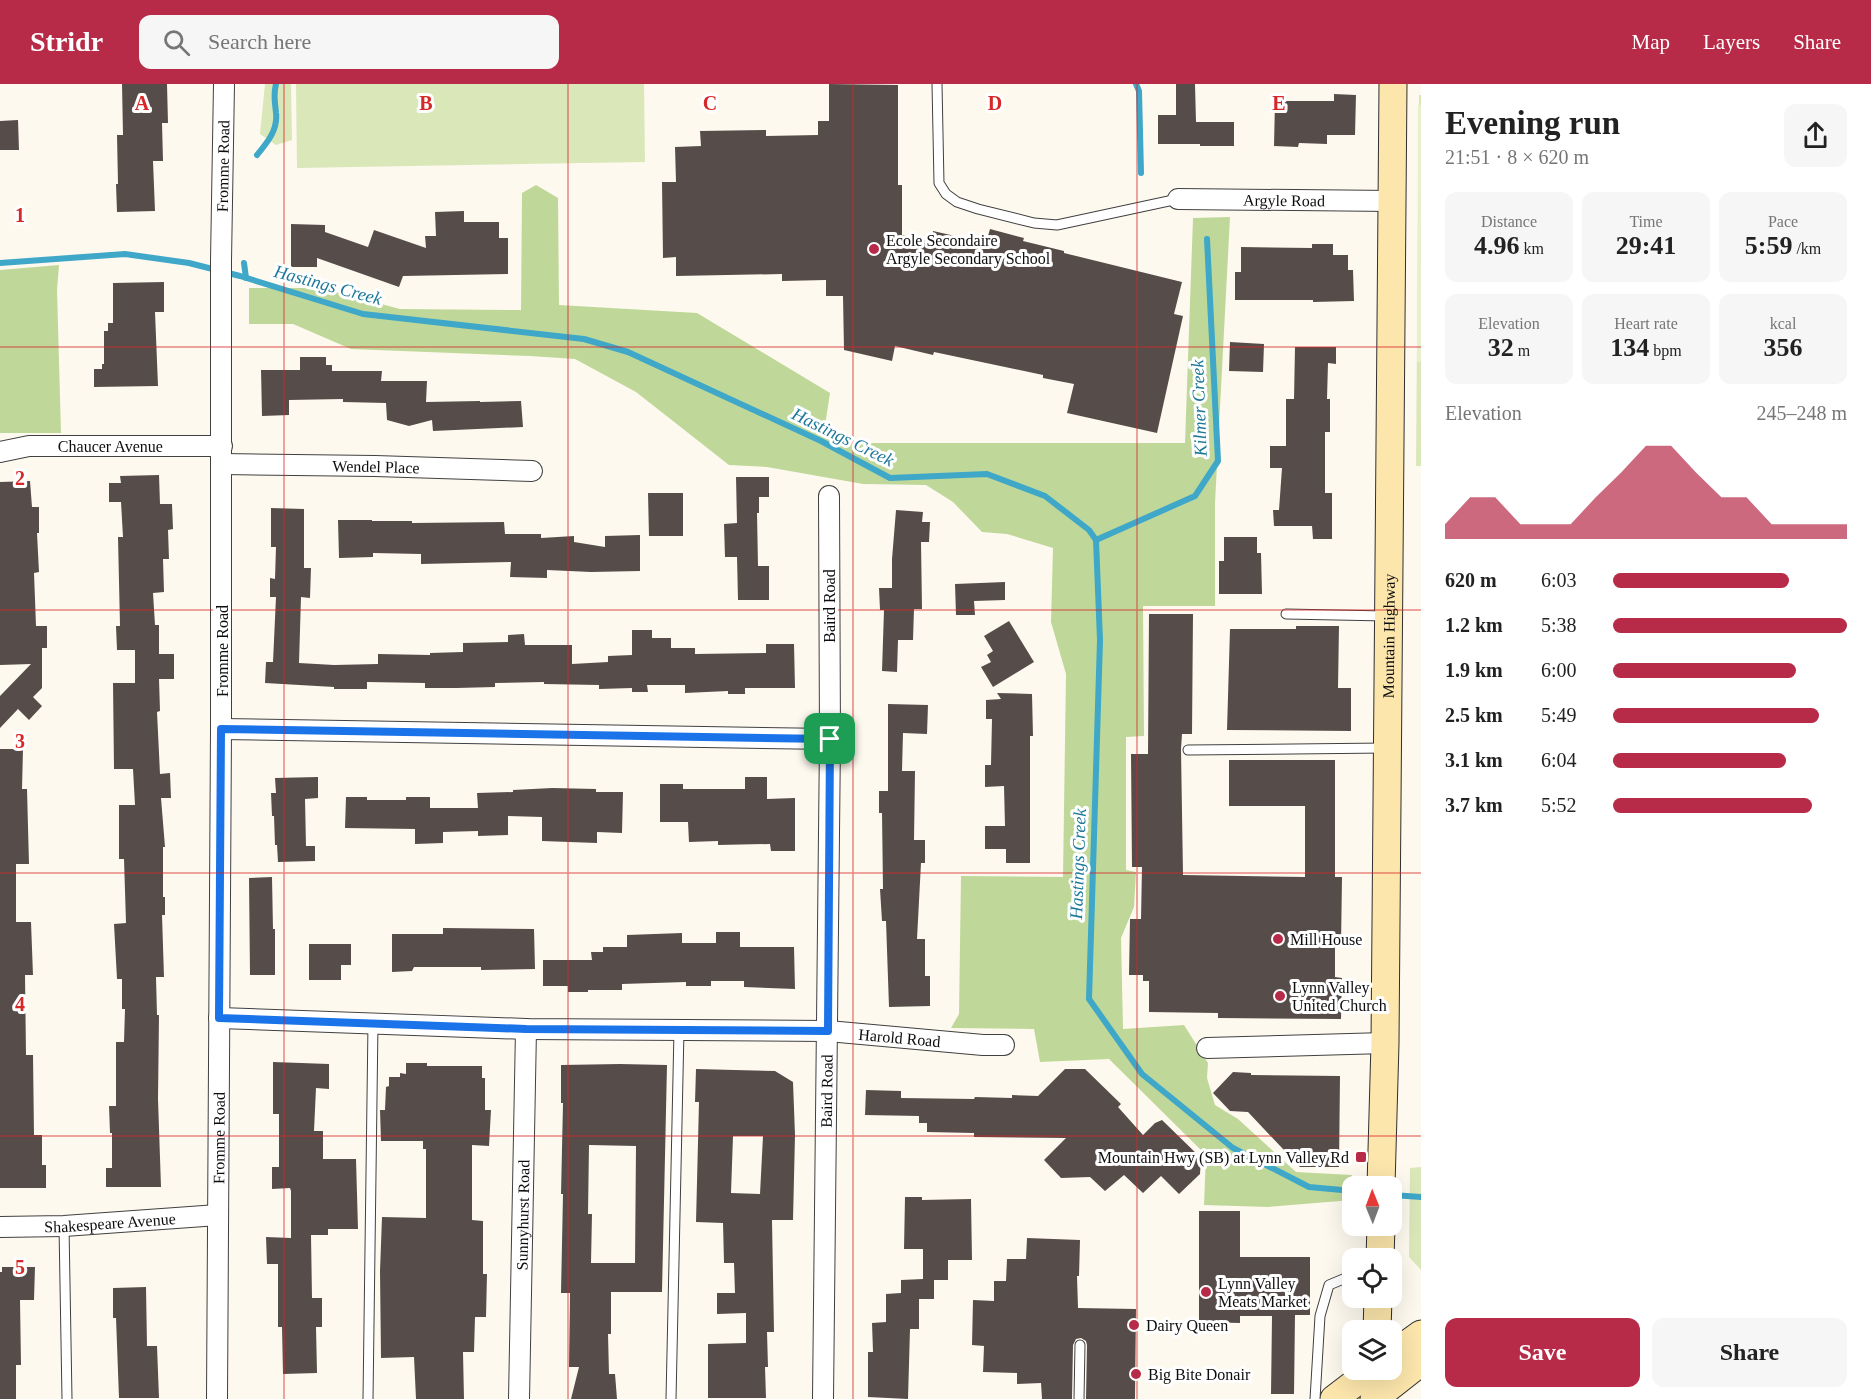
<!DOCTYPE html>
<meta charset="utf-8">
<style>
:root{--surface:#fff;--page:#f6f6f6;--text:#222;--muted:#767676;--accent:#b82b48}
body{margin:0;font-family:Georgia,serif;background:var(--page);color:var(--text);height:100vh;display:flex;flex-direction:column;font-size:22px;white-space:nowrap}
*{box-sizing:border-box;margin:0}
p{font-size:20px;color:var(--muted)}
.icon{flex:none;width:33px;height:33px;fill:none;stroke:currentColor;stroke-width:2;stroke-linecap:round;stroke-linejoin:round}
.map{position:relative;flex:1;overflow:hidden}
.side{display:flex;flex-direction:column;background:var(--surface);width:450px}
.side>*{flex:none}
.needle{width:39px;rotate:359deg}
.fabs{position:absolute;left:1342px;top:1092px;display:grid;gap:12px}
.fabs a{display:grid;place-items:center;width:60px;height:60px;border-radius:12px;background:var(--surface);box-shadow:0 6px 24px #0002;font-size:30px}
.pin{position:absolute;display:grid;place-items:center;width:51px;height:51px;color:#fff;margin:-26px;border-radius:12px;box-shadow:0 3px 9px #0006}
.round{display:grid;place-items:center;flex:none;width:63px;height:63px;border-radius:12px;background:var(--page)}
.head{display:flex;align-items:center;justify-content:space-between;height:102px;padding:0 24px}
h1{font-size:33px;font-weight:700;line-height:45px}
.metrics{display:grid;grid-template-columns:repeat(3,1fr);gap:9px;height:102px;padding:6px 24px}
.metrics div{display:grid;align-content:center;border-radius:12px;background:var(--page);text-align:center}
.metrics b{font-size:26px;font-weight:700}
.metrics small{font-size:16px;font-weight:400}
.metrics p{font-size:16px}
.chart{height:168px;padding:12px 24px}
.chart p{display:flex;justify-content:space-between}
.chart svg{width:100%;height:108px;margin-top:6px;fill:var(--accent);opacity:.7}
.cta{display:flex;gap:12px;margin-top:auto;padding:12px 24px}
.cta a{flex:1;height:69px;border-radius:12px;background:var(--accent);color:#fff;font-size:24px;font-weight:700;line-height:69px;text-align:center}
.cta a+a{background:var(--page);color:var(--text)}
ul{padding:0 24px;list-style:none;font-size:20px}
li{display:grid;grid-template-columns:96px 72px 1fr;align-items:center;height:45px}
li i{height:15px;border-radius:8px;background:var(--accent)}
header{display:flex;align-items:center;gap:36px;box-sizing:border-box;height:84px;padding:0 30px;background:var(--accent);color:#fff}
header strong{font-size:28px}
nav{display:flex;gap:33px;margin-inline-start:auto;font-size:21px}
.search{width:420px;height:54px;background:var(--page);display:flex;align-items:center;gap:15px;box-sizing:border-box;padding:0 21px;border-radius:12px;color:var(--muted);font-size:22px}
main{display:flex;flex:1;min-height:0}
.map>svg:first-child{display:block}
</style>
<header>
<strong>Stridr</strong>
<div class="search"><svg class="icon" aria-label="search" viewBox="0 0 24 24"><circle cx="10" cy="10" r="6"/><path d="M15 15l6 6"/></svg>Search here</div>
<nav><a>Map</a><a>Layers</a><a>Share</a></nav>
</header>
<main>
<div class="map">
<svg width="1421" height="1315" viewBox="0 0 1421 1315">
<rect width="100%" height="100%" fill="#fef9ee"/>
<g fill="#d9e7b9">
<polygon points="265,0 291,0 292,56 276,61 260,50"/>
<polygon points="296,0 644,0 645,78 297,84"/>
<polygon points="1419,11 1421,11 1421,382 1416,382"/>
<polygon points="1421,1083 1421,1186 1409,1173 1410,1084"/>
</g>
<g fill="#bfd899">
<polygon points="536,101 558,114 559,221 697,229 830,309 824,348 847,359 1185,359 1193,134 1230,133 1215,419 1215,522 1143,522 1144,652 1126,653 1126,786 1136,788 1134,823 1121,854 1123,945 1184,941 1208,979 1207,994 1215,1021 1238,1035 1296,1088 1352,1091 1352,1116 1268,1123 1204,1121 1206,1071 1109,975 1040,978 1034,945 951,944 959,930 961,792 1063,793 1066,590 1051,538 1053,464 1007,450 982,448 953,418 926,401 863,400 767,383 729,381 636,308 575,275 530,272 351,265 293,240 249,240 249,204 321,204 400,225 521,226 522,109"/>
<polygon points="59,181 57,206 61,349 0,349 0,186"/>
</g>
<polygon fill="#e8efcb" points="1418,21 1421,21 1421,278 1417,278"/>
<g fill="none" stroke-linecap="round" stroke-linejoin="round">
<g stroke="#3fa7c8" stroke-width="6">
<polyline points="1136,0 1139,7 1141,89"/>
<path d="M 257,71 C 267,59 278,46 276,29 C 275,18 273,11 276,0"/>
<polyline points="0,179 125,170 189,179 240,192 363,230 584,255 628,268 821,357 890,394 987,390 1045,412 1089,446 1096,456 1100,556 1089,915 1142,990 1233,1064 1309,1103 1353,1107"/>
<polyline points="244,179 246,194"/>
<polyline points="1096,456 1195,412 1218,377 1207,155"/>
<polyline points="1392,1111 1421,1113"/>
</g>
</g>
<g fill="#564d4a" fill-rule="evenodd">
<polygon points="122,0 167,0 168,39 162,39 163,77 153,77 155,127 117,128 116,100 118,100 117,51 123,51"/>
<polygon points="829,0 898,1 898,101 902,101 902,151 931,158 933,147 986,159 990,145 1024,154 1023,157 1064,167 1064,169 1182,198 1174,230 1183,232 1157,349 1067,329 1074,300 1043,294 1043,291 934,268 933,271 895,262 892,277 844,266 843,212 826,212 826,196 782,197 782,190 676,192 676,173 663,174 662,98 676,98 675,63 701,62 700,47 766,46 766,52 818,51 818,37 829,37"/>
<polygon points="1176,0 1195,0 1196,38 1234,38 1234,62 1200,62 1200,60 1158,60 1158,31 1176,31"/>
<polygon points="1334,10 1356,11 1355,51 1327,51 1327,60 1299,59 1298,63 1274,62 1275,17 1334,17"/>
<polygon points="18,36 19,66 0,66 0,37"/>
<polygon points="464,127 464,138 499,138 499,154 508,154 508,190 403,192 399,203 317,174 317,183 291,183 291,140 325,141 325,148 368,163 374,146 426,164 425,152 436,152 435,128"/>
<polygon points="1312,160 1333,160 1333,171 1348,171 1348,186 1353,186 1354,217 1313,218 1313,216 1235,216 1235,188 1241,188 1241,163 1312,164"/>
<polygon points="164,198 164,228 155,228 158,302 94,303 94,285 102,285 102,280 104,280 104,247 108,247 108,239 113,239 113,199"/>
<polygon points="1230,258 1264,260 1263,288 1229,287"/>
<polygon points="1295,263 1336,263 1336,280 1328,279 1327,315 1330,315 1330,348 1325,348 1325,409 1332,409 1332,455 1313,455 1312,442 1274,442 1273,426 1279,426 1282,384 1270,384 1270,362 1286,362 1286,315 1294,315"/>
<polygon points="300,273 326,273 326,281 332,281 332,287 382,287 381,297 427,297 426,318 480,317 480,318 521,317 523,343 433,347 432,336 409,342 387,336 386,319 343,318 343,315 289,316 289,331 262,332 261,286 300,286"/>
<polygon points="159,391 160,420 172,420 173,445 168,446 169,475 163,475 164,508 153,509 155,541 159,541 159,570 174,570 174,595 159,595 160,627 157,628 160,690 170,689 171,714 161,714 165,763 163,763 163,813 165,813 165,831 162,831 164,893 156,893 157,931 159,931 158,1015 161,1103 106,1103 106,1084 112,1084 112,1049 110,1049 109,1022 116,1022 116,958 124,958 125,925 122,925 122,895 117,895 114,840 126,839 124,775 119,775 119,721 135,721 133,685 114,685 113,599 135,599 135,566 117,566 116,542 120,542 118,453 123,453 121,418 109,418 109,399 121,399 120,392"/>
<polygon points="736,393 769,393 769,413 759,413 759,429 757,429 758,482 769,482 769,516 738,516 737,473 725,473 724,440 737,439"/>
<polygon points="30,397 32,423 39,423 39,449 37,449 39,488 34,489 36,542 47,542 47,564 42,564 42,604 33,613 42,622 29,636 18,625 0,644 0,612 31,580 0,581 0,398"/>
<polygon points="648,409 683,409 683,452 649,452"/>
<polygon points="271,424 304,425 304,484 311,484 310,514 301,513 299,579 334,581 378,580 378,570 430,571 430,569 463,568 463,559 508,558 508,551 524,550 525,561 572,561 572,580 608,578 608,572 632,571 632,546 652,546 652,554 671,554 671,564 695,564 695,570 766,569 766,560 794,560 795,604 745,604 745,610 728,610 728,607 685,609 685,601 647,601 648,608 632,608 632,604 599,605 599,601 544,600 544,598 495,599 495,603 457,604 425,604 425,599 367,598 367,605 334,605 334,603 265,599 266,578 273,578 276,513 270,513 270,494 275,495 276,463 271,463"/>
<polygon points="896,426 923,428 922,438 930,438 929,458 921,458 922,525 914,525 913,556 898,556 897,588 882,587 884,526 880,526 879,504 892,504 892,475"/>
<polygon points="338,436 372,436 372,437 412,437 412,439 504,438 505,450 541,450 541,454 574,452 574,458 605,463 605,452 640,451 640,487 591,488 547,486 547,494 510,493 511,478 421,480 421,470 373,469 373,473 339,474"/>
<polygon points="1224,453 1257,453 1257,469 1261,469 1262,510 1219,510 1219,477 1224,477"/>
<polygon points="1005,498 1005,516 974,517 975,531 956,531 955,500"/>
<polygon points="1149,530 1193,530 1192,650 1182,650 1181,665 1183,791 1305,793 1305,722 1229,722 1229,676 1335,676 1335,793 1342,793 1341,862 1335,862 1335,893 1342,894 1341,935 1218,934 1218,929 1149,928 1149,897 1143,897 1143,891 1129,891 1130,835 1141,835 1142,783 1132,783 1131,670 1148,670"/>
<polygon points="1009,537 1034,578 993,603 981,583 991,578 987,571 993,567 984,552"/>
<polygon points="1296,542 1339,542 1338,604 1351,604 1351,647 1227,646 1230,545 1296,545"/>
<polygon points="997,609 1032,610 1033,652 1030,652 1030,779 1006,779 1006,765 985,765 985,742 1005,742 1004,702 985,703 985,681 991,681 992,635 986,635 986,616 1001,615"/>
<polygon points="888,620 928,621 927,650 903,649 902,687 915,687 914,756 925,756 925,779 921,779 917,855 925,855 925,892 930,892 930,922 889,923 886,837 882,837 880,805 883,805 882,729 879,729 879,707 888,707"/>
<polygon points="0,665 23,665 22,705 27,705 29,780 16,780 16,838 31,838 33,891 25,891 26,971 33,971 34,1051 42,1051 42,1081 46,1081 46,1104 0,1104"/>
<polygon points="318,693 318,714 305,715 306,762 315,762 315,777 278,778 277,761 275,761 274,732 272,732 271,709 276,709 275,694"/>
<polygon points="745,693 767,693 767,715 795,714 795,767 771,767 770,760 718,761 718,757 689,758 688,738 660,738 660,700 683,700 683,705 745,705"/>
<polygon points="552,704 596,705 596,708 623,708 622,749 597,748 597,759 542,757 542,733 508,732 508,751 478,752 478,747 443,748 443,759 415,760 415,745 345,744 346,713 367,713 367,716 406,716 406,713 430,713 430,724 478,724 477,709 513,708 513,706"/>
<polygon points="272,793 273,845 275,845 275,891 250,891 249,794"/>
<polygon points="443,844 534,845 535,885 481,886 481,883 414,883 412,887 392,888 392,850 443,850"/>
<polygon points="716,848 740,848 740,863 794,863 795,905 744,903 744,897 711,897 711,902 686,902 686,898 622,900 622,906 588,906 588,908 568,908 568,902 543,902 543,876 592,876 591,868 603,868 603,863 627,863 627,851 682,849 682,859 716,859"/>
<polygon points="309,860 351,860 351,881 341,881 341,896 309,896"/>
<polygon points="273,978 329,980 329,1005 316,1004 314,1047 323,1047 323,1075 356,1075 358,1145 328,1145 328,1151 311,1151 312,1214 322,1214 322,1243 316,1243 317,1289 283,1290 282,1243 278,1243 278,1180 267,1180 266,1153 291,1154 291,1107 290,1104 272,1105 272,1083 279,1083 279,1030 273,1030"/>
<polygon points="406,979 427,979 427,982 482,982 482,994 485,994 485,1026 491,1026 489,1062 472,1061 472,1136 483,1137 483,1190 487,1190 486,1233 475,1233 474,1268 463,1268 464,1315 416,1315 414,1273 381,1274 380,1187 382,1133 426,1134 426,1065 423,1065 423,1057 381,1057 380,1026 385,1026 386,1003 389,1002 389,993 400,993 400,989 406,990"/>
<path d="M 620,980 L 667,981 L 662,1208 L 611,1208 L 611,1250 L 608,1250 L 609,1290 L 615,1290 L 617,1315 L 571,1315 L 579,1283 L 569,1283 L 570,1209 L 561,1209 L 563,1110 L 561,1110 L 563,1019 L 561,1019 L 561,981 ZM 589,1061 L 636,1062 L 635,1179 L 591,1179 L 592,1130 L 588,1130 Z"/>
<path d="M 696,985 L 775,987 L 793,998 L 795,1051 L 793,1136 L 772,1136 L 774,1248 L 767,1248 L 768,1283 L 765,1283 L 766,1314 L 708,1314 L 708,1260 L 746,1259 L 746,1229 L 717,1230 L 717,1209 L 735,1209 L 734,1179 L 724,1179 L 723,1139 L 696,1138 L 699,1018 L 695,1018 ZM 733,1052 L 763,1052 L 760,1110 L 731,1109 Z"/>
<polygon points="1065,985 1085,985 1121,1020 1118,1023 1143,1051 1155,1039 1162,1036 1201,1074 1200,1090 1179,1110 1161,1092 1143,1109 1124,1091 1105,1107 1090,1093 1061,1094 1044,1076 1066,1054 974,1053 974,1049 927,1048 927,1039 919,1039 919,1032 865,1031 866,1006 901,1007 901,1014 974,1015 975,1013 1012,1014 1012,1011 1038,1012"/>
<polygon points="1233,988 1251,989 1251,991 1340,992 1339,1083 1300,1083 1248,1028 1230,1027 1213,1009"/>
<polygon points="905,1113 922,1113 922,1116 971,1115 972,1176 948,1176 948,1196 934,1196 934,1215 919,1215 919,1245 910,1245 908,1315 868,1313 868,1268 873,1268 872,1239 886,1238 886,1210 901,1209 901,1196 923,1195 923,1165 904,1165"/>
<polygon points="1199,1127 1240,1127 1240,1173 1310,1173 1310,1231 1295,1231 1294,1310 1271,1310 1272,1232 1240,1232 1240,1239 1199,1238"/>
<polygon points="1027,1154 1080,1156 1079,1192 1077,1192 1078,1224 1136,1225 1135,1315 1086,1315 1087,1261 1086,1257 1081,1254 1076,1255 1073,1261 1072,1315 1042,1315 1041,1299 1017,1300 1017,1289 983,1288 984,1262 972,1261 973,1216 994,1217 994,1197 1006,1197 1007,1175 1026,1175"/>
<polygon points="2,1183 35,1183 34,1216 20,1216 21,1281 16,1281 16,1315 0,1315 0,1188 2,1188"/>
<polygon points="146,1203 147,1262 157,1262 159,1314 119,1314 116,1234 113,1234 113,1204"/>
</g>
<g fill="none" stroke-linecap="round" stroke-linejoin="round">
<defs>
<g id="lane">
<polyline points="937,0 939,99 946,110 957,118 978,125 1034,139 1057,141 1178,115"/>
<polyline points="1286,530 1386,532"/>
<polyline points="1188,666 1386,664"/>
<polyline points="64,1142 67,1315"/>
<polyline points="368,1315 373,939"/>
<polyline points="671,1315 679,946"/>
<polyline points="1079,1315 1080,1261"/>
<polyline points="1315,1315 1320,1232 1329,1201 1353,1191"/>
</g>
<g id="street">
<path id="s1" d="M 1178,115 L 1392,117"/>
<path id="s2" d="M 0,368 L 29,362 L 222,362"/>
<path id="s3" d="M 222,380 L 375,382 L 532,387"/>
<polyline points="221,645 830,655"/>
<path id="s4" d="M 219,934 L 526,945 L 828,947 L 983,961 L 1004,961"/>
<polyline points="1207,964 1385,959"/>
<path id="s5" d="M 0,1143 L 64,1142 L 218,1131"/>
<path id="s6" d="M 217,1315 L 221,645 L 221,177 L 224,0"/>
<path id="s7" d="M 519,1315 L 526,945"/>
<path id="s8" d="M 823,1315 L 830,655 L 829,412"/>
</g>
<g id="secondary">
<path id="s9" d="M 1381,1102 L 1385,959 L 1393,0"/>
<polyline points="1380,1174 1381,1142"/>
<polyline points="1377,1246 1378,1214"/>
<polyline points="1392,1271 1421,1250"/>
<polyline points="1334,1315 1372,1286"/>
<polyline points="1374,1315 1421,1278"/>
</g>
</defs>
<use href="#lane" stroke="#404040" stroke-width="11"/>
<use href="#street" stroke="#404040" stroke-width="22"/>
<use href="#secondary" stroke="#2f2f2f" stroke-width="29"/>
<use href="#lane" stroke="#fff" stroke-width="9"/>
<use href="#street" stroke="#fff" stroke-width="20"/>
<use href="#secondary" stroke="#fce6ac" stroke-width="27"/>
</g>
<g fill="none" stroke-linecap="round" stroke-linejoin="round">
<defs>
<polygon id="route" points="221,645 830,655 828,947 526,945 219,934"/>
</defs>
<use href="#route" stroke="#fff" stroke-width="12"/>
<use href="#route" stroke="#1a73e8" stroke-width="8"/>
</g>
<path fill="none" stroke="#d62828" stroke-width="1.5" stroke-opacity="0.55" d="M 284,0 L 284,1315M 568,0 L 568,1315M 853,0 L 853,1315M 1137,0 L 1137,1315M 0,263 L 1421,263M 0,526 L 1421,526M 0,789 L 1421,789M 0,1052 L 1421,1052"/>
<g fill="#b82b48" stroke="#fff" stroke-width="2">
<circle cx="874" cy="165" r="6"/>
<circle cx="1278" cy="855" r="6"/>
<circle cx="1280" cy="912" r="6"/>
<rect x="1355" y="1067" width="12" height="12" rx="3"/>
<circle cx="1206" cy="1208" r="6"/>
<circle cx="1134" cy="1241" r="6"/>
<circle cx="1136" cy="1290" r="6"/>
</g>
<g text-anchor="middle" stroke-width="6" stroke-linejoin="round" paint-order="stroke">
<g font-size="16" fill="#0d0d0d" stroke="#fff">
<text dy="6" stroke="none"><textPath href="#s6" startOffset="1233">Fromme Road</textPath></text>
<text dy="6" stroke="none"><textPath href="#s1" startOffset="106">Argyle Road</textPath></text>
<text dy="6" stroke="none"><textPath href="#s2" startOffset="111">Chaucer Avenue</textPath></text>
<text dy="6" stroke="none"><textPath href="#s3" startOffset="154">Wendel Place</textPath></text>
<text transform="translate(829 522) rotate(-90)" y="6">Baird Road</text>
<text dy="6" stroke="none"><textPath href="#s9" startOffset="550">Mountain Highway</textPath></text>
<text transform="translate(222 567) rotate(-90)" y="6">Fromme Road</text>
<text dy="6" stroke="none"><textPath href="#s4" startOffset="681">Harold Road</textPath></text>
<text dy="6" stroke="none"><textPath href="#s8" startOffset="308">Baird Road</textPath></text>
<text dy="6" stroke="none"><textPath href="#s6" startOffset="261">Fromme Road</textPath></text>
<text dy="6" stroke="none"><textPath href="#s7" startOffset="184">Sunnyhurst Road</textPath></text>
<text dy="6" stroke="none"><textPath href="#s5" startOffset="110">Shakespeare Avenue</textPath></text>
</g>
<g font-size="16" fill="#0d0d0d" stroke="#fff" text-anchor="start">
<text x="886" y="162">Ecole Secondaire<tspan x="886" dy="18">Argyle Secondary School</tspan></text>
<text x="1290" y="861">Mill House</text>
<text x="1292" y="909">Lynn Valley<tspan x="1292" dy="18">United Church</tspan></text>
<text x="1349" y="1079" text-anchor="end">Mountain Hwy (SB) at Lynn Valley Rd</text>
<text x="1218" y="1205">Lynn Valley<tspan x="1218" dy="18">Meats Market</tspan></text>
<text x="1146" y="1247">Dairy Queen</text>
<text x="1148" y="1296">Big Bite Donair</text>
</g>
<g font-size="18" font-style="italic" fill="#1b789a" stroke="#fff">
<text transform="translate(328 201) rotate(15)" y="6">Hastings Creek</text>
<text transform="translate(1199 324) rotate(-92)" y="6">Kilmer Creek</text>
<text transform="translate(843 353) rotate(26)" y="6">Hastings Creek</text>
<text transform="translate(1078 780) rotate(-88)" y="6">Hastings Creek</text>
</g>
</g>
<g font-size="20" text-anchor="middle" font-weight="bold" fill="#d62828" stroke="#fff" stroke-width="6" stroke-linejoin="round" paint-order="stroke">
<text x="142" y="26">A</text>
<text x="426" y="26">B</text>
<text x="710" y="26">C</text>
<text x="995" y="26">D</text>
<text x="1279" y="26">E</text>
<text x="20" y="138">1</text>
<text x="20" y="401">2</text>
<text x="20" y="664">3</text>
<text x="20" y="927">4</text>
<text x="20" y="1190">5</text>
</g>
</svg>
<div class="fabs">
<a><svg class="needle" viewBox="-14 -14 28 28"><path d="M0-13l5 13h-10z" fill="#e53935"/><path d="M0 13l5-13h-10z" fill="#767676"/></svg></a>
<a><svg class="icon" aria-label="locate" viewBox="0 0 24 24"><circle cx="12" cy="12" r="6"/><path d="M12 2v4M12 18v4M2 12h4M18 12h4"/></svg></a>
<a><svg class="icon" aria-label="layers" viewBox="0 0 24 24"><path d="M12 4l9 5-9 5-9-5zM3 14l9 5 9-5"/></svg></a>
</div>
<div class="pin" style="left:830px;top:655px;background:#1e9e55"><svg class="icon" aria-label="arrive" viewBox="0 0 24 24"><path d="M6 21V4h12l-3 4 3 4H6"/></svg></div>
</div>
<section class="side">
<div class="head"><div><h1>Evening run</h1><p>21:51 · 8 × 620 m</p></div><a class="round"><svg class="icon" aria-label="share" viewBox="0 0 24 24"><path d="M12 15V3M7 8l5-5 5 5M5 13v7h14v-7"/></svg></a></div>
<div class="metrics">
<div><p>Distance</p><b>4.96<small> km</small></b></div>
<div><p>Time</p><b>29:41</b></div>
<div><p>Pace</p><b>5:59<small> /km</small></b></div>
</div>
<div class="metrics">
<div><p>Elevation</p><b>32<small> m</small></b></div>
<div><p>Heart rate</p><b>134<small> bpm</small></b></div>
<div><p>kcal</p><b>356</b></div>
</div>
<div class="chart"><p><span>Elevation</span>245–248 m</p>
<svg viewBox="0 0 160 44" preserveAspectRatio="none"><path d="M0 44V38L10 27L20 27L30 38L40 38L50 38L60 27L70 17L80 6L90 6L100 17L110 27L120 27L130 38L140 38L150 38L160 38V44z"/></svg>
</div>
<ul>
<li><b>620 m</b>6:03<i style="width:75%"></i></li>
<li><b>1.2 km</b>5:38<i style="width:100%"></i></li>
<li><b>1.9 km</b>6:00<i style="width:78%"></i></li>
<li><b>2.5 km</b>5:49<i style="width:88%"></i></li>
<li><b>3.1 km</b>6:04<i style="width:74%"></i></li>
<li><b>3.7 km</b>5:52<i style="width:85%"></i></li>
</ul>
<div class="cta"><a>Save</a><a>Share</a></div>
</section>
</main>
